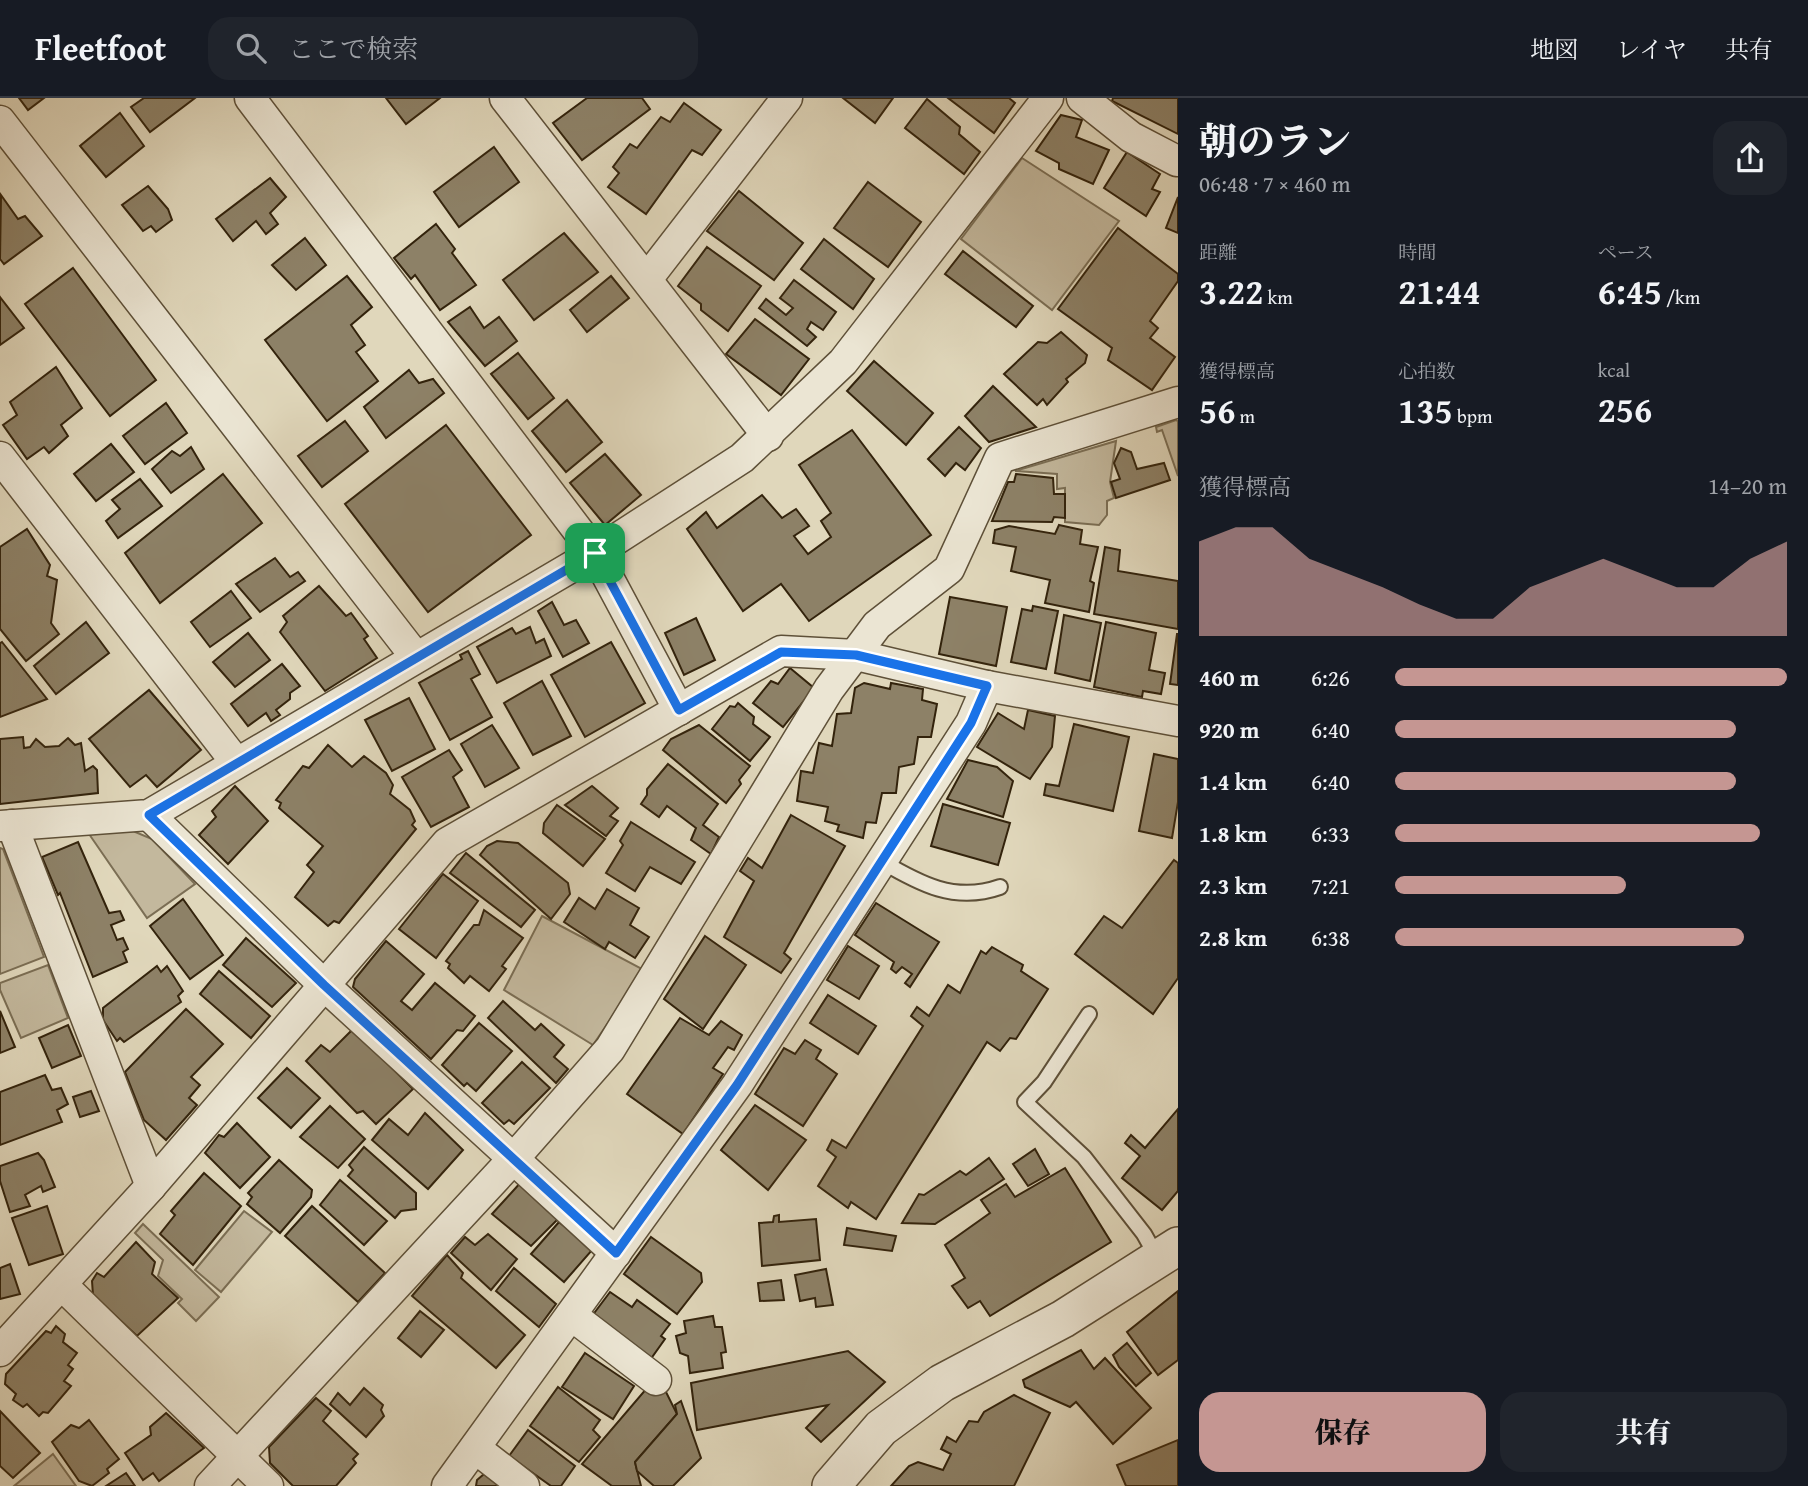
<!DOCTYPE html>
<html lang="ja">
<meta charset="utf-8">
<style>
:root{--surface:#171b24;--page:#20242c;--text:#f1f3f6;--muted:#9ea1a6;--line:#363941;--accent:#c59692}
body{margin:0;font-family:"Gentium Book Plus","Noto Serif JP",serif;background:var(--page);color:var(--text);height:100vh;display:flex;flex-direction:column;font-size:26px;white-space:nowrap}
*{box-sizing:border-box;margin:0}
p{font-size:23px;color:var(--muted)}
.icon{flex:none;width:38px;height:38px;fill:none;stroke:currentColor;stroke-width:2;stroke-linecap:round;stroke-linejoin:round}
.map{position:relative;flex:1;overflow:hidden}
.panel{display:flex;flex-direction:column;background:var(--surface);width:630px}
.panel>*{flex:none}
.pin{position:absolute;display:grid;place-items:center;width:60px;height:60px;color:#fff;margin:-30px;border-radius:14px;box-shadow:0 4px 10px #0006}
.round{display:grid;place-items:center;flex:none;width:74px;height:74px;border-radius:21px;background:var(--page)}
.head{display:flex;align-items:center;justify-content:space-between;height:119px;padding:0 21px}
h1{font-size:38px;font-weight:800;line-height:52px}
.metrics{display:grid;grid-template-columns:repeat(3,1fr);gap:10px;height:119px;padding:7px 21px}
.metrics div{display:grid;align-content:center}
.metrics b{font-size:35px;font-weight:800}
.metrics small{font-size:19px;font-weight:400}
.metrics p{font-size:19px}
.chart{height:196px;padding:14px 21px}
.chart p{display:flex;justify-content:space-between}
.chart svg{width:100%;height:126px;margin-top:7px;fill:var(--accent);opacity:.7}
.primary-button{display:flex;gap:14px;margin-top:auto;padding:14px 21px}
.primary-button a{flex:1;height:80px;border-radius:21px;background:var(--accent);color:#111;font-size:28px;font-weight:800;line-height:80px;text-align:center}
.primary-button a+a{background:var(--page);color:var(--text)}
ul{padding:0 21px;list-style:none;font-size:23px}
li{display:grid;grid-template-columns:112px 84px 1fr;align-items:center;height:52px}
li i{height:18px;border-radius:9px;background:var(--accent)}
header{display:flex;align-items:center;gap:42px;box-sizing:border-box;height:98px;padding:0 35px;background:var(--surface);border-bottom:2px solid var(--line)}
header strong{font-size:33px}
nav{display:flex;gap:38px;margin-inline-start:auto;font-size:24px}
.search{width:490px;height:63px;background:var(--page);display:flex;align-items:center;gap:18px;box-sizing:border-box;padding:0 24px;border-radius:21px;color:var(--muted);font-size:26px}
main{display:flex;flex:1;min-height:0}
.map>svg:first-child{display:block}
</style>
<header>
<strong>Fleetfoot</strong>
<div class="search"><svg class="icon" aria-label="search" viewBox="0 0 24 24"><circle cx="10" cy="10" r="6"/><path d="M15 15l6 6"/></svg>ここで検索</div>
<nav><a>地図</a><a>レイヤ</a><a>共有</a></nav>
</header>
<main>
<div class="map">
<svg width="1178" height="1388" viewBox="0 0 1178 1388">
<rect width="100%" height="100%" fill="#e0d7bb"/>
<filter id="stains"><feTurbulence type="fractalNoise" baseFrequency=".00286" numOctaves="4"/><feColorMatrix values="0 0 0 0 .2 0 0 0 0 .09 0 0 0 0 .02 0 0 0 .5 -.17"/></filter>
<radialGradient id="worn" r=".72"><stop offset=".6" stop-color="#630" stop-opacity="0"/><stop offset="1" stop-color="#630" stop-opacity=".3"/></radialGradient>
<g fill="#c3b89d" stroke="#7b6e54" stroke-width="2">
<polygon points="1022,60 1119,123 1052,212 961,141"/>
<polygon points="1176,322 1178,323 1178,378 1162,332 1157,334 1156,329"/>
<polygon points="1116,343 1110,384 1114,400 1107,403 1107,417 1099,427 1065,424 1065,390 1057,391 1057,376 1015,373"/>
<polygon points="133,733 152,741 195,786 147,820 89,736"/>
<polygon points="0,750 3,751 44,859 0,876"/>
<polygon points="542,818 644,872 593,947 504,892"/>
<polygon points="48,867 68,920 21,940 0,892 0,885"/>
<polygon points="244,1113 272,1134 221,1194 195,1172"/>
<polygon points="143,1126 219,1199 196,1223 178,1205 182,1201 158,1178 163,1162 135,1135"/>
<polygon points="53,1356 76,1388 14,1388"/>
</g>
<g fill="#8d8167" stroke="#33230c" stroke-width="2">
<polygon points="19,0 44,0 28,12"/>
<polygon points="144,0 195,0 150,34 131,9"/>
<polygon points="386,0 440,0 406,26"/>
<polygon points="587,0 642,0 650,11 582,62 553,25"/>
<polygon points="843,0 893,0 875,25"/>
<polygon points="948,0 1009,0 1015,5 994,35"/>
<polygon points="1113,0 1178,0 1178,36 1112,3"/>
<polygon points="927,1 960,29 959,36 980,54 964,76 905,30"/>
<polygon points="684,5 721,32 702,57 692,52 646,116 608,89 619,75 613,69 630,46 637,50 661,19 670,24"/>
<polygon points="120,15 144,48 106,79 80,48"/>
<polygon points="1061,17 1082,22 1076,39 1109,52 1093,86 1059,71 1059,65 1036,53"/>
<polygon points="494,49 519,84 459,129 434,94"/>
<polygon points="1127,54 1160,76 1152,91 1160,94 1146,118 1104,90"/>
<polygon points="270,80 286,99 270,115 278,126 266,136 256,123 233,143 216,121"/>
<polygon points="868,84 921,124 888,169 834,130"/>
<polygon points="148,88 168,111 172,122 156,134 151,128 143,133 122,107"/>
<polygon points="739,93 803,145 774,182 707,133"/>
<polygon points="1,97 18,121 25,118 42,138 4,166 0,161"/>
<polygon points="1178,99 1178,135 1166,130"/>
<polygon points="436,126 455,151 452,155 476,187 440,212 415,177 411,181 394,160"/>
<polygon points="1118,130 1178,176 1178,183 1150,223 1158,230 1150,240 1175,259 1152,292 1108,262 1112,250 1058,211"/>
<polygon points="564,135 598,174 534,222 503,182"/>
<polygon points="305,140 326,167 296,192 272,167"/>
<polygon points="824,141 874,181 853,211 801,171"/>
<polygon points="707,149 761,188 728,233 701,212 701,206 678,188"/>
<polygon points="963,153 1033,208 1016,229 945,176"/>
<polygon points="73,170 156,282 110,318 25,206"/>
<polygon points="347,178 372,209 351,227 365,247 356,254 378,283 327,323 265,242"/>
<polygon points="611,178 629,200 587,234 570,212"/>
<polygon points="794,182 836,214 823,232 811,224 807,231 816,239 807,248 759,210 766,201 786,217 793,210 780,200"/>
<polygon points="0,199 24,230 0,247"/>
<polygon points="470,209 484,230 499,219 517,243 485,268 448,224"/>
<polygon points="755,221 809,261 781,297 726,256"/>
<polygon points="1061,234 1087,257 1085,265 1066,281 1068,284 1047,307 1043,301 1037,307 1004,276 1038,244 1047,245"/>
<polygon points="518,255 554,300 528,321 491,276"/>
<polygon points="874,263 933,315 906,347 847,293"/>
<polygon points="56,269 82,310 61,327 68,338 49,355 44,349 27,361 3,327 17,317 10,304"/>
<polygon points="409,272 419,285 433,281 444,295 386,340 364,309"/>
<polygon points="993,288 1036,329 989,344 965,318"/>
<polygon points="567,302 602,344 566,374 532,333"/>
<polygon points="166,305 187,335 145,366 123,338"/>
<polygon points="345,323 368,353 322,389 298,358"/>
<polygon points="446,327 531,437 428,514 345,406"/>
<polygon points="959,329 981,350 965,372 956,365 945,378 928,361"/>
<polygon points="852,332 931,437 809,523 781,486 743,513 687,431 706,414 717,430 762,397 782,420 796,411 809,428 794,438 808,456 831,439 821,423 831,415 799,367"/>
<polygon points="111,346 134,374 96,403 74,376"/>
<polygon points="191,349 204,371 171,395 152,371 172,353 180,358"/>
<polygon points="1121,350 1131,354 1137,371 1164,365 1170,382 1116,400 1111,384 1120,381 1114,365"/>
<polygon points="605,356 641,397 605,427 570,385"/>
<polygon points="223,376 262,425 160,505 125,455"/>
<polygon points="1016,376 1053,380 1054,396 1065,396 1065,420 1054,419 1052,424 992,423 1008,384 1014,384"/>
<polygon points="140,381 162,408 118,440 106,423 120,411 112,402"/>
<polygon points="1059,427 1082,432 1080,446 1098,449 1090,483 1094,485 1089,514 1045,505 1050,482 1011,473 1016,449 993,445 995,432 1009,428 1055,436"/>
<polygon points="27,431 50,467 47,478 57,482 51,525 59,536 26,563 0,531 0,449"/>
<polygon points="1105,449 1120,452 1118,473 1178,483 1178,531 1094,516"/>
<polygon points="275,460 290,479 298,474 305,483 260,514 236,486"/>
<polygon points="319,488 346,518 351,515 368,538 364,541 377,560 325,593 280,534 287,524 283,518"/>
<polygon points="231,493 251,520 210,549 191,524"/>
<polygon points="950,499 1007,509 996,568 939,556"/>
<polygon points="552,504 564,527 576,522 589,545 563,559 538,513"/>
<polygon points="1033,508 1058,513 1046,571 1011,564 1022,511 1032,513"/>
<polygon points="1064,517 1101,525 1090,583 1055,575"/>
<polygon points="696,520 715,562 684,577 665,535"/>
<polygon points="86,524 109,555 56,596 34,568"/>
<polygon points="1106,524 1156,535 1149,572 1165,575 1161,596 1143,593 1142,599 1094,589"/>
<polygon points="530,529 536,545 544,541 551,558 497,585 477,549 512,530 516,536"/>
<polygon points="248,535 270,562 235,589 213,564"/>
<polygon points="1177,536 1178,536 1178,587 1170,586"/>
<polygon points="2,544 47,601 0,619 0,545"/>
<polygon points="611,544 645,605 585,639 551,577"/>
<polygon points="468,553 480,576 471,581 492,619 450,642 419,585 462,561 460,557"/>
<polygon points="282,566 300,588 290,595 290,601 276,612 280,617 271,623 266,615 248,628 231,606"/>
<polygon points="790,570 814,590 783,629 753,605 771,583 778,586"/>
<polygon points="542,583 571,638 533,657 504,605"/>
<polygon points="864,585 890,591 891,585 923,591 922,602 937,606 931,639 918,639 914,666 899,669 896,695 882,695 876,725 866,724 863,740 837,733 839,727 825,723 828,709 797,703 801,673 813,675 819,645 832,648 837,616 851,615 855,590"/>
<polygon points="149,592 201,652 157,689 146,677 130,689 89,641"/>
<polygon points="409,600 435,651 392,673 365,622"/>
<polygon points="738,605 754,619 753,626 770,639 750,663 712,631 730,608 735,609"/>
<polygon points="1028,612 1055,618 1052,649 1030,681 977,649 998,615 1024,631"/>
<polygon points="1074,626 1129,639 1113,713 1044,697 1046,686 1059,688"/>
<polygon points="492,627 519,670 485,689 461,646"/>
<polygon points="699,627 750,668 739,682 741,686 726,705 663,652 671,641"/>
<polygon points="23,639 24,650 30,649 36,641 45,649 59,648 68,640 75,647 81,645 85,673 93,668 97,672 98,695 0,706 0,641"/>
<polygon points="328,647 352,669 364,658 386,675 393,687 390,696 410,712 415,723 412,727 416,731 339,825 334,823 328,828 295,799 314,774 307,767 323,748 279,710 281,705 276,702 303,668 309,670"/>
<polygon points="449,652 462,672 453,679 469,709 431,729 402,679"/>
<polygon points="1154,656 1178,661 1178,704 1172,740 1139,733"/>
<polygon points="968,662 997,669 1013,683 1003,719 947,701"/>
<polygon points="668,666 718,706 703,727 719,739 711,756 691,742 696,730 667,708 659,719 641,706 647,697 647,691"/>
<polygon points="235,688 268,723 228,766 199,737 216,719 212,713"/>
<polygon points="592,688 618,710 610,718 618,723 606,738 565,707"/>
<polygon points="943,706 1010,725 998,767 931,748"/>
<polygon points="557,707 605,741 583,768 543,735 544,725"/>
<polygon points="791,717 845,748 784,855 791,861 781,875 724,839 754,783 740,773 748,760 762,770"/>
<polygon points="631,724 695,764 681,786 650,769 635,793 606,775 623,747 620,743"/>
<polygon points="497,743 518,745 568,785 570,796 551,821 480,757 487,748"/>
<polygon points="78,744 109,815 120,813 124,822 111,827 117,842 123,840 128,851 123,854 127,864 93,879 60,795 58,797 42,759"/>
<polygon points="466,755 535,812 521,829 450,775"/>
<polygon points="1174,762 1178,765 1178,880 1153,916 1075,856 1104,818 1122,830"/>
<polygon points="443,776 478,803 436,860 399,831"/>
<polygon points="607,791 639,810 630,827 649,839 635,860 609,844 605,851 564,824 579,800 595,811"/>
<polygon points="183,801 223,857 190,881 150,828"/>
<polygon points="876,805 939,844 910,889 905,885 912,876 902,869 896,875 891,871 894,864 855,837"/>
<polygon points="484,812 523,840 502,868 506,871 489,893 470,878 464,885 448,870 450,866 446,863 474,827 479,827"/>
<polygon points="705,838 746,867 703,931 664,901"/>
<polygon points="246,840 296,885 272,909 223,867"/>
<polygon points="386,843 424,876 401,903 412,912 435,885 475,918 463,933 457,932 431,961 353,889 355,881"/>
<polygon points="848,848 879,868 859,901 827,882"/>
<polygon points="992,849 1023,867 1021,873 1048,891 1016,941 1010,940 1000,953 987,944 876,1121 851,1104 848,1110 818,1088 836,1059 827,1052 832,1042 846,1050 923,928 911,918 917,909 929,918 948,887 960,895 981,853 986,856"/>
<polygon points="157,868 161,874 167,868 183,893 178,898 181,904 124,944 120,940 117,943 103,922 103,910"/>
<polygon points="219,873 270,918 251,940 200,896"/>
<polygon points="828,897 876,928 858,956 810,925"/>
<polygon points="503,903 535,932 541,926 564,947 554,959 568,971 556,985 488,920"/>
<polygon points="186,911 223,946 191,979 200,987 189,1000 197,1007 166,1042 144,1022 125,974"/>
<polygon points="0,913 15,949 0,955"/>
<polygon points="680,920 709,937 721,923 742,937 734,952 728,949 713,970 723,976 683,1036 627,996"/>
<polygon points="479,925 512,953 476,993 467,985 464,988 442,967"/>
<polygon points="68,927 81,958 52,970 39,940"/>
<polygon points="353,931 413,991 376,1026 363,1013 357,1015 306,963 321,947 330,954"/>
<polygon points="805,942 821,952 816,961 837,976 803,1028 755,996 784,950 795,956"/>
<polygon points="522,964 550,990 514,1026 509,1022 504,1026 482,1005"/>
<polygon points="287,970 320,1000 291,1030 258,1000"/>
<polygon points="45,977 52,992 61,990 68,1006 57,1012 62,1024 0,1047 0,994"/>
<polygon points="91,993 99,1013 80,1019 73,999"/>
<polygon points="755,1007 806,1042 768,1092 721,1052"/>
<polygon points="330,1008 365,1041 338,1070 300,1039"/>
<polygon points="1178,1011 1178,1093 1162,1112 1122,1080 1140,1058 1125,1045 1131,1037 1145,1050"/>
<polygon points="425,1015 463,1052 428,1091 372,1042 389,1021 408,1037"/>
<polygon points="237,1025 270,1059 240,1090 205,1055 219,1037 224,1039"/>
<polygon points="364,1049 416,1095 416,1111 401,1113 395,1120 348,1078 353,1072 349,1067"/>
<polygon points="1035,1051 1049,1076 1028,1088 1013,1066"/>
<polygon points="38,1055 44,1062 55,1089 43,1094 41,1088 25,1097 30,1108 10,1114 0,1083 0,1068"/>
<polygon points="989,1060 1004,1081 935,1126 902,1125 919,1096 924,1097 960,1073 966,1077"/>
<polygon points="279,1062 312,1092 311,1099 280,1135 247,1106 252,1099 248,1095"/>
<polygon points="1065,1070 1111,1144 990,1218 980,1203 968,1210 952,1188 965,1180 945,1147 990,1115 981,1102 1006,1086 1015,1099"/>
<polygon points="204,1075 241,1108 193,1167 160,1136 175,1117 171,1113"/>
<polygon points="340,1082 387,1123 364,1147 320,1107"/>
<polygon points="522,1083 561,1118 531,1148 492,1116"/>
<polygon points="47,1108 63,1156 29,1167 12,1120"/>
<polygon points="312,1108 385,1175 358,1204 285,1138"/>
<polygon points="779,1117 779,1124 816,1121 820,1162 762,1168 759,1125 773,1124 774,1118"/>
<polygon points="559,1124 593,1151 564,1184 531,1156"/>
<polygon points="847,1130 896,1138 892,1153 844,1147"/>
<polygon points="488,1136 517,1161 491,1192 451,1155 465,1139 475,1147"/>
<polygon points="651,1139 701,1175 702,1184 677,1216 624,1176"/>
<polygon points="136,1144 155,1164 152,1176 178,1200 137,1238 93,1197 92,1183 97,1175 104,1179"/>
<polygon points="447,1157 463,1175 461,1180 525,1237 496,1270 412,1198"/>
<polygon points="10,1166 20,1196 0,1201 0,1170"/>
<polygon points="514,1170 556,1206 539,1229 496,1193"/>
<polygon points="826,1171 833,1207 816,1209 815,1200 800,1203 795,1177"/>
<polygon points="781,1182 784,1202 760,1203 758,1185"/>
<polygon points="1178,1193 1178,1262 1158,1277 1127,1234"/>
<polygon points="610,1194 632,1209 637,1202 670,1226 661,1238 665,1241 650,1262 592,1218"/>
<polygon points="420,1213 444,1232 421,1259 398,1240"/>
<polygon points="713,1218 715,1229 722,1229 726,1254 721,1255 723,1270 690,1275 688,1258 680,1255 676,1238 686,1235 684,1223"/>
<polygon points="56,1228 65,1236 63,1244 77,1255 68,1267 73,1271 64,1283 71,1288 48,1315 43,1314 39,1318 27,1306 23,1309 13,1302 16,1296 5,1286 6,1276 46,1233 51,1235"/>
<polygon points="1127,1245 1151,1275 1136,1288 1119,1269 1113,1257"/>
<polygon points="1081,1252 1094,1271 1105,1260 1151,1310 1113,1346 1076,1304 1070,1309 1025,1289 1023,1282"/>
<polygon points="848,1253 885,1284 821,1344 806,1330 828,1307 697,1332 691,1285"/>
<polygon points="585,1255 634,1288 613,1321 562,1289"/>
<polygon points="558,1289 600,1322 593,1332 600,1339 579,1364 530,1328"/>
<polygon points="364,1290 383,1307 381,1312 384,1318 366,1339 330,1306 338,1295 350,1307"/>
<polygon points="647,1290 664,1290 677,1316 635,1364 641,1388 612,1388 582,1366"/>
<polygon points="1014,1297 1050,1315 1014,1388 891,1388 909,1368 918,1364 943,1372 951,1356 941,1351 947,1339 956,1344 969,1323 978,1324 984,1314"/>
<polygon points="316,1300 331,1313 323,1323 358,1356 353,1361 356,1365 336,1388 293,1388 270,1365 269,1349"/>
<polygon points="681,1303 701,1360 673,1388 654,1388 637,1373 635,1364 677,1316 675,1307"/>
<polygon points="0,1313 40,1355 13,1380 0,1368"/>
<polygon points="166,1315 204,1350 159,1383 153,1375 143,1382 125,1355 151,1337 150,1329"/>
<polygon points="89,1322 119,1361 107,1371 109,1375 92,1388 79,1383 52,1344 71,1327 79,1330"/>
<polygon points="528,1332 575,1368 561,1388 551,1388 509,1358"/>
<polygon points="1178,1342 1178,1388 1126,1388 1117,1367"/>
<polygon points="126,1375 135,1388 106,1388"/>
<polygon points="484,1376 500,1388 476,1388 477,1382"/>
</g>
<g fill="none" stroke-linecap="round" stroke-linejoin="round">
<defs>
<g id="service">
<path d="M 881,763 C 920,786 955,805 1000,789"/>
<polyline points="1089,916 1044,984 1025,1004 1084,1059 1144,1136 1158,1161"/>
</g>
<g id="minor">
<polyline points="250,0 595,455 679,612"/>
<polyline points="505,0 768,338"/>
<polyline points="1082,0 1131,39 1177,63"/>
<polyline points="0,23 415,558"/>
<polyline points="647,181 787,0"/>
<polyline points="0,359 235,663"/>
<polyline points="149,717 324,887 616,1155"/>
<polyline points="12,727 151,1088"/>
<polyline points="0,728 149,717 595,455 742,360 843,264 1048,0"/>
<polyline points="62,1187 268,1388"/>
<polyline points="571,1217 656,1282"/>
<polyline points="0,1253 151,1088 447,745 781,553 856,557 987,588 1178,623"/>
<polyline points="475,1350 524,1388"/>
<polyline points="210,1388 515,1059 610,951 829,591 877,527 949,471 1000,360 1178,304"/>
<polyline points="447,1388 737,987 971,625 987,588"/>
</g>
<polyline id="tertiary" points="831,1388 881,1330 942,1285 1063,1221 1178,1148"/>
</defs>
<use href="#service" stroke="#5e5038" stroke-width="18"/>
<use href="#minor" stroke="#5e5038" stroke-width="33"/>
<use href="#tertiary" stroke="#5e5038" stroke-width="40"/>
<use href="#service" stroke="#ebe5d3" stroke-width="14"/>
<use href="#minor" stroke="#ebe5d3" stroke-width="30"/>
<use href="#tertiary" stroke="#ebe5d3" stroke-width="37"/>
</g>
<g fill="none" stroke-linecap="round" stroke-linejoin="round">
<defs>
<polygon id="route" points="595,455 679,612 781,554 856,557 987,588 971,625 737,987 616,1155 324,887 149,717"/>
</defs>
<use href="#route" stroke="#fff" stroke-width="14"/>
<use href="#route" stroke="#1a73e8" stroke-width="9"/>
</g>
<rect width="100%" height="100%" filter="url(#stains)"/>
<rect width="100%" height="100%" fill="url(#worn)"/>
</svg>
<div class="pin" style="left:595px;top:455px;background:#1e9e55"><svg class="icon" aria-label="arrive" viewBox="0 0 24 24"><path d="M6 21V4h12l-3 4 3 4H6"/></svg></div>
</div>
<section class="panel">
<div class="head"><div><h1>朝のラン</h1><p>06:48 · 7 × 460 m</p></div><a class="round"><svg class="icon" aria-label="share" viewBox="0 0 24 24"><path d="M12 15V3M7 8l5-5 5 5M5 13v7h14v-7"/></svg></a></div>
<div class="metrics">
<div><p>距離</p><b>3.22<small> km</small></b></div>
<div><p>時間</p><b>21:44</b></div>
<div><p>ペース</p><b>6:45<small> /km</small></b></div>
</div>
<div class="metrics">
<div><p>獲得標高</p><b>56<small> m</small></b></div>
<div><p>心拍数</p><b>135<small> bpm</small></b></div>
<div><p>kcal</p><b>256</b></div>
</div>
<div class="chart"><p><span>獲得標高</span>14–20 m</p>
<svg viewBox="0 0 160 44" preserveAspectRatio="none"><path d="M0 44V11L10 6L20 6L30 17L40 22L50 27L60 33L70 38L80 38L90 27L100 22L110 17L120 22L130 27L140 27L150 17L160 11V44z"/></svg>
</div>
<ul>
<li><b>460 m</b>6:26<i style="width:100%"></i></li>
<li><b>920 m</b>6:40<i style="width:87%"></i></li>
<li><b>1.4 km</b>6:40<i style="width:87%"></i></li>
<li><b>1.8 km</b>6:33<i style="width:93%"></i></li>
<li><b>2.3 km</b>7:21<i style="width:59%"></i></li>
<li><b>2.8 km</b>6:38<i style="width:89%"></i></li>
</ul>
<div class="primary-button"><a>保存</a><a>共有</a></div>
</section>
</main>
